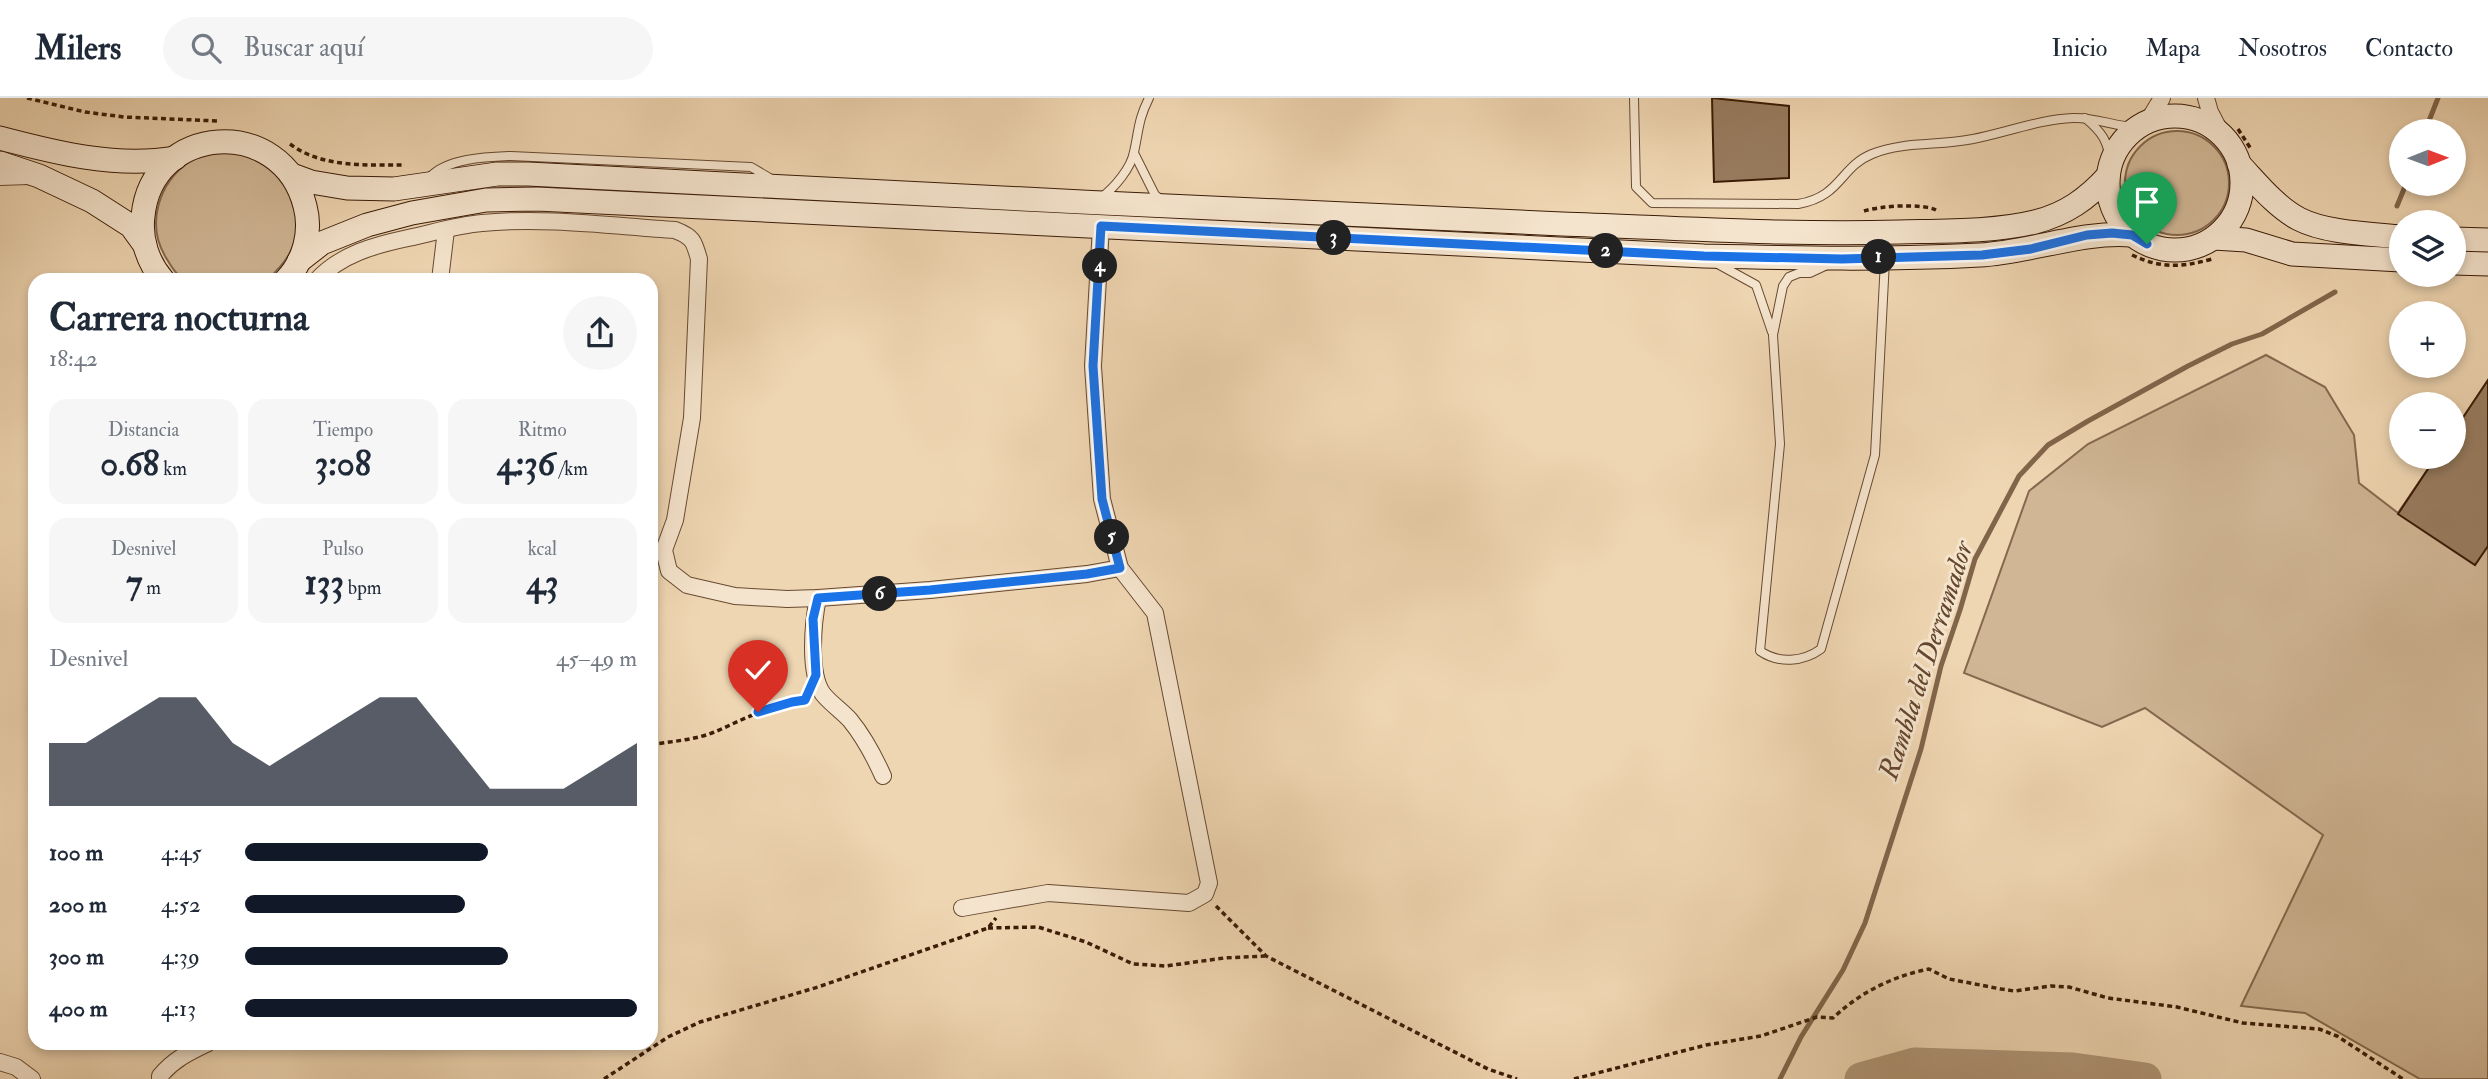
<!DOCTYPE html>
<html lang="es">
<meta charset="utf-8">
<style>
:root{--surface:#fff;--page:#f6f6f7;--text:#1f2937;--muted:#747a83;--line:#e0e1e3;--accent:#111827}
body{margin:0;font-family:"IM FELL Double Pica",serif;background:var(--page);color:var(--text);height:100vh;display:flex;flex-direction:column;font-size:26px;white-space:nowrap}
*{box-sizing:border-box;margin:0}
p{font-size:23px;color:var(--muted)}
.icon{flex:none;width:38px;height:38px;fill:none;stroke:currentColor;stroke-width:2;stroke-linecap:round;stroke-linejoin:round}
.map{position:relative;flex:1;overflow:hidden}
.sheet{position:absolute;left:28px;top:175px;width:630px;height:777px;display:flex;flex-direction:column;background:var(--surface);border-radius:21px;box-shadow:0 4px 10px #0003}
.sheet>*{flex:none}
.needle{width:46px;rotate:89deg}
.buttons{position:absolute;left:2389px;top:21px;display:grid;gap:14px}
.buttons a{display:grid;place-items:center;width:77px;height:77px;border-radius:50%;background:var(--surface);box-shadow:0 4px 10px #0003;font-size:35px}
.pin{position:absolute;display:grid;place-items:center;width:60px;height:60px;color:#fff;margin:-72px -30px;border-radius:50% 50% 50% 0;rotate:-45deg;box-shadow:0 0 7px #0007}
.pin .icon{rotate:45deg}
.km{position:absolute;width:35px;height:35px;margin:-18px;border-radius:50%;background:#222;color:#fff;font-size:19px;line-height:35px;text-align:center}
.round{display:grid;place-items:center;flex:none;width:74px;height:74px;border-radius:37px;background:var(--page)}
.summary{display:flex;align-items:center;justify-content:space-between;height:119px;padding:0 21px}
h1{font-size:38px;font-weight:700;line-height:52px}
.metrics{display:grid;grid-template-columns:repeat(3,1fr);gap:10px;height:119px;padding:7px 21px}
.metrics div{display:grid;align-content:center;border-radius:18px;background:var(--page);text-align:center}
.metrics b{font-size:35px;font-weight:700}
.metrics small{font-size:19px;font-weight:400}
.metrics p{font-size:19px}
.chart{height:196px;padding:14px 21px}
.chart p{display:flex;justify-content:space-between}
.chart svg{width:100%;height:126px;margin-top:7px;fill:var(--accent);opacity:.7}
ul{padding:0 21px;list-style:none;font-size:23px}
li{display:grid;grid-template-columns:112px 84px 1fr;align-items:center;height:52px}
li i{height:18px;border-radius:9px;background:var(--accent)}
header{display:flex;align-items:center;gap:42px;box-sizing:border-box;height:98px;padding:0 35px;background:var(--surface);border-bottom:2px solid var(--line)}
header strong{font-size:33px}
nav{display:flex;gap:38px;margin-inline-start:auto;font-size:24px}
.search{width:490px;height:63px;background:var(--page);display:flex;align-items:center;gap:18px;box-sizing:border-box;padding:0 24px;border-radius:38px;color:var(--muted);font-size:26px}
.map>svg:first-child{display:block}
</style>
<header>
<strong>Milers</strong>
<div class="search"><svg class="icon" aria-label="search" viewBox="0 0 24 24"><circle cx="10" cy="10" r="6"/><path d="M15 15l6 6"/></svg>Buscar aquí</div>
<nav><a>Inicio</a><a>Mapa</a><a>Nosotros</a><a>Contacto</a></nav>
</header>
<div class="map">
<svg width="2488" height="981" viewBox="0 0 2488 981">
<rect width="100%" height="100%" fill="#efd6b2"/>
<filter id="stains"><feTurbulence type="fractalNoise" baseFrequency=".00286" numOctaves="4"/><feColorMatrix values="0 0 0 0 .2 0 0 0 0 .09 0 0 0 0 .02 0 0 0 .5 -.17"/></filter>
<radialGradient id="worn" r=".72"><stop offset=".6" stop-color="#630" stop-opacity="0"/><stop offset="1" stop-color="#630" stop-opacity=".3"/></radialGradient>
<g fill="#d0b695" stroke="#85684e" stroke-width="2">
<circle cx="2177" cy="85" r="52"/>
<path d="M 214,54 C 230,54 247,54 262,63 C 290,79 304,117 293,148 C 288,162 277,173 267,182 C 252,182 195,185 186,182 C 176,178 170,166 165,158 C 146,125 159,85 189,64 C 196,59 206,57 214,54 Z"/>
<polygon points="2266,257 2325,289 2354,337 2359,385 2398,415 2436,359 2454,359 2454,333 2488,282 2488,981 2420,981 2305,915 2241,908 2323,737 2145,610 2102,629 1964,575 2029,393 2088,346"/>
</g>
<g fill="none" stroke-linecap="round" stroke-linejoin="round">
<g stroke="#81654a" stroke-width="5">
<polyline points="2425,33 2438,0"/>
<polyline points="2397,108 2406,86"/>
<polyline points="1780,981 1801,939 1843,872 1865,825 1921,651 1941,568 1960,512 1975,461 2019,378 2048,347 2088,323 2188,268 2232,246 2262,236 2335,194"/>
</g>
<polyline stroke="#b19678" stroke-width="33" points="1861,981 1915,966 2073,971 2145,981"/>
</g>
<g fill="#987c5f" stroke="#3a1b06" stroke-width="2">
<polygon points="1712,0 1789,8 1789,80 1714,84"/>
<polygon points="2488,282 2488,448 2475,467 2398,416 2436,359 2454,359 2454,333"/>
</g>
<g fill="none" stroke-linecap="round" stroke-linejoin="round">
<defs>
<g id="lane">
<path d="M 1634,0 L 1636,89 L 1652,105 L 1798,106 C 1841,99 1840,69 1872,56 C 1904,43 1940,48 1973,41 C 2005,35 2041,21 2073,20 C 2096,19 2115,29 2137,29"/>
<path d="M 2085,20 C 2102,34 2109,44 2110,66"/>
<polyline points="1134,55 1155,97 1163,103"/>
<path d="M 430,79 C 448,60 487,59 511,58 L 751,69 L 773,82"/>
<path d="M 1102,99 C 1115,89 1131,70 1134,54 C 1139,32 1138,22 1149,0"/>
<polyline points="1716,165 1756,187 1772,234"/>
<path d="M 1825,168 L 1810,175 L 1799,175 L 1789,179 L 1783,188 L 1773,237 L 1780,346 L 1760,553 C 1779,566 1803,564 1821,551 L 1875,357 L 1885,162"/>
</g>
<g id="street">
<polyline points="2206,0 2210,14 2222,37"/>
<polyline points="2148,23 2162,0"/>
<polyline points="0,79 29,78"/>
<path d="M 317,182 C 341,156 375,147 408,140 C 432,135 457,127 482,125 C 545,119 612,128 675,132 C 693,139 694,143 699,161 L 692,320 L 675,422 L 664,452 L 669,473 L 687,487 L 735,498 L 787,501 L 818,500 L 930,492 L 1087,476 L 1120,470"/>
<polyline points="440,182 446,132"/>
<path d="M 818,500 C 813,524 808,575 823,596 C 830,605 842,613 850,622 C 864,639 874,658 883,678"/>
<polyline points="962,810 1048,795 1189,805 1205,796 1209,785 1155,515 1120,470 1102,401 1093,268 1101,128"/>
<polyline points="0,964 16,969 32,981"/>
<path d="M 160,981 L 160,978 C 173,962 189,954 208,945"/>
</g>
<g id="secondary">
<circle cx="2175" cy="85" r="67"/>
<path d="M 0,40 C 57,55 116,70 175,60"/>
<polyline points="0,65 39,78 92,103 131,128 144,146"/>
<path d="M 2239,66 C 2257,85 2276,109 2299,121 C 2326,135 2371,136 2401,139"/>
<path d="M 292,77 L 311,84 L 347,90 L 394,91 L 497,76 L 528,76 C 873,93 1217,112 1562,126 C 1674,130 1787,137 1899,134 C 1940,133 1995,134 2035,124 C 2066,116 2087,101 2108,78"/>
<polyline points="2214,140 2246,142 2292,156 2401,162"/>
<polyline points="2454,141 2488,142"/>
<path d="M 299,163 L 322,145 L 367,127 L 412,115 L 486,102 L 537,101 L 1704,158 C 1796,160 1888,162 1980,157 C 2032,154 2081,133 2132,137"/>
<polyline points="2454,165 2488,166"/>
<path d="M 163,182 C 148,165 140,141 143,118 C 152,25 282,17 305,108 C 312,134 304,163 286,182"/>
</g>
</defs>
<use href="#lane" stroke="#674a31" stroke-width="10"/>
<use href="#street" stroke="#674a31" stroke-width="18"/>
<use href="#secondary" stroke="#3a1b06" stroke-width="25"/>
<g stroke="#3a1b06" stroke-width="3.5" stroke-dasharray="5 3.5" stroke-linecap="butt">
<polyline points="27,0 85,14 124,19 218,23"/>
<polyline points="2238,31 2251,51"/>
<path d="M 290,46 C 322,70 367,67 405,67"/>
<path d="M 1864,113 C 1880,108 1921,105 1936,112"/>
<path d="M 2132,157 C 2161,171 2183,169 2212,161"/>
<polyline points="2416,177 2438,178"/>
<path d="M 651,647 C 672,643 697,642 717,633 C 746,620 772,606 805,602 L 807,599"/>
<polyline points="1216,808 1266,858 1488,971 1517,981"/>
<polyline points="988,830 1038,829 1086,844 1133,866 1166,868 1224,860 1265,858"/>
<polyline points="604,981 668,939 700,924 818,889 988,830 996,820"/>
<path d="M 1574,981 L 1706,947 L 1761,938 L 1817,919 L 1833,920 C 1859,895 1893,878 1929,871 L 1949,881 L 2001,891 L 2014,893 L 2051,888 L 2069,889 L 2108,900 L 2177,909 L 2243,925 L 2319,931 L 2337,938 L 2403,981"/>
</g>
<use href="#lane" stroke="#f5e4cd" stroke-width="8"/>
<use href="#street" stroke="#f5e4cd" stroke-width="16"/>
<use href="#secondary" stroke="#f5e4cd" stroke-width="23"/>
</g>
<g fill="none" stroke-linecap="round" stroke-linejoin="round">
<defs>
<polyline id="route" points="758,614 792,604 805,602 816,577 813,521 818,500 930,492 1087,476 1120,470 1102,401 1093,268 1101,128 1704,158 1842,161 1982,157 2031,151 2087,137 2112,135 2132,137 2147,146"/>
</defs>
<use href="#route" stroke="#fff" stroke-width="14"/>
<use href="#route" stroke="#1a73e8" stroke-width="9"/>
</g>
<g text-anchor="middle" stroke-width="6" stroke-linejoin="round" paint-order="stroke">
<g font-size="28" font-style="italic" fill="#64462e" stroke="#f5e4cd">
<text transform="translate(1925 562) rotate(-72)" y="10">Rambla del Derramador</text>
</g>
</g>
<rect width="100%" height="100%" filter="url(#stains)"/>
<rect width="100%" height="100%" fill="url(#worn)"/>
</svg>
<div class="buttons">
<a><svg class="needle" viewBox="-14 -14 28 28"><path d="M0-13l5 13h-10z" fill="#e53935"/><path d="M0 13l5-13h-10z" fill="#747a83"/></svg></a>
<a><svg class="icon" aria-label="layers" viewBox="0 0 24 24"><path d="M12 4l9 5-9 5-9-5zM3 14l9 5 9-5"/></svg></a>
<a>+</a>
<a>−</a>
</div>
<div class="pin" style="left:2147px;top:146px;background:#1e9e55"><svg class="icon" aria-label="arrive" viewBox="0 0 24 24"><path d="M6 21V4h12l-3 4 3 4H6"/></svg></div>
<div class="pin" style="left:758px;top:614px;background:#d93025"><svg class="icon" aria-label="check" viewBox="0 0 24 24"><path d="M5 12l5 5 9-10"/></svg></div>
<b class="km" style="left:1879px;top:159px">1</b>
<b class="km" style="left:1606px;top:153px">2</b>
<b class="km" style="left:1334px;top:140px">3</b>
<b class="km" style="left:1100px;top:168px">4</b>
<b class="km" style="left:1112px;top:439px">5</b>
<b class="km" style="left:880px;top:496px">6</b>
<section class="sheet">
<div class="summary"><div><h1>Carrera nocturna</h1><p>18:42</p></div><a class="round"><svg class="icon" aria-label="share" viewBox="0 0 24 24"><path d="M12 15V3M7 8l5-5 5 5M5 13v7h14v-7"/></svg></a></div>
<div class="metrics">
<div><p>Distancia</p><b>0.68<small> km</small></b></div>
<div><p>Tiempo</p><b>3:08</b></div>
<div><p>Ritmo</p><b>4:36<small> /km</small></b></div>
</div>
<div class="metrics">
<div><p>Desnivel</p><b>7<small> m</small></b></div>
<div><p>Pulso</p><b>133<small> bpm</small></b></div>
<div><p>kcal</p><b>43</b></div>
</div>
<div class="chart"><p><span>Desnivel</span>45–49 m</p>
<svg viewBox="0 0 160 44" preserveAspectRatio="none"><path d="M0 44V22L10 22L20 14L30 6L40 6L50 22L60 30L70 22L80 14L90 6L100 6L110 22L120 38L130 38L140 38L150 30L160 22V44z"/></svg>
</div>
<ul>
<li><b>100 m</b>4:45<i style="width:62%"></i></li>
<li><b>200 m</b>4:52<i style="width:56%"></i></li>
<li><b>300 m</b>4:39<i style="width:67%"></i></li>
<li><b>400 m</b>4:13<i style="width:100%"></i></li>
</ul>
</section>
</div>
